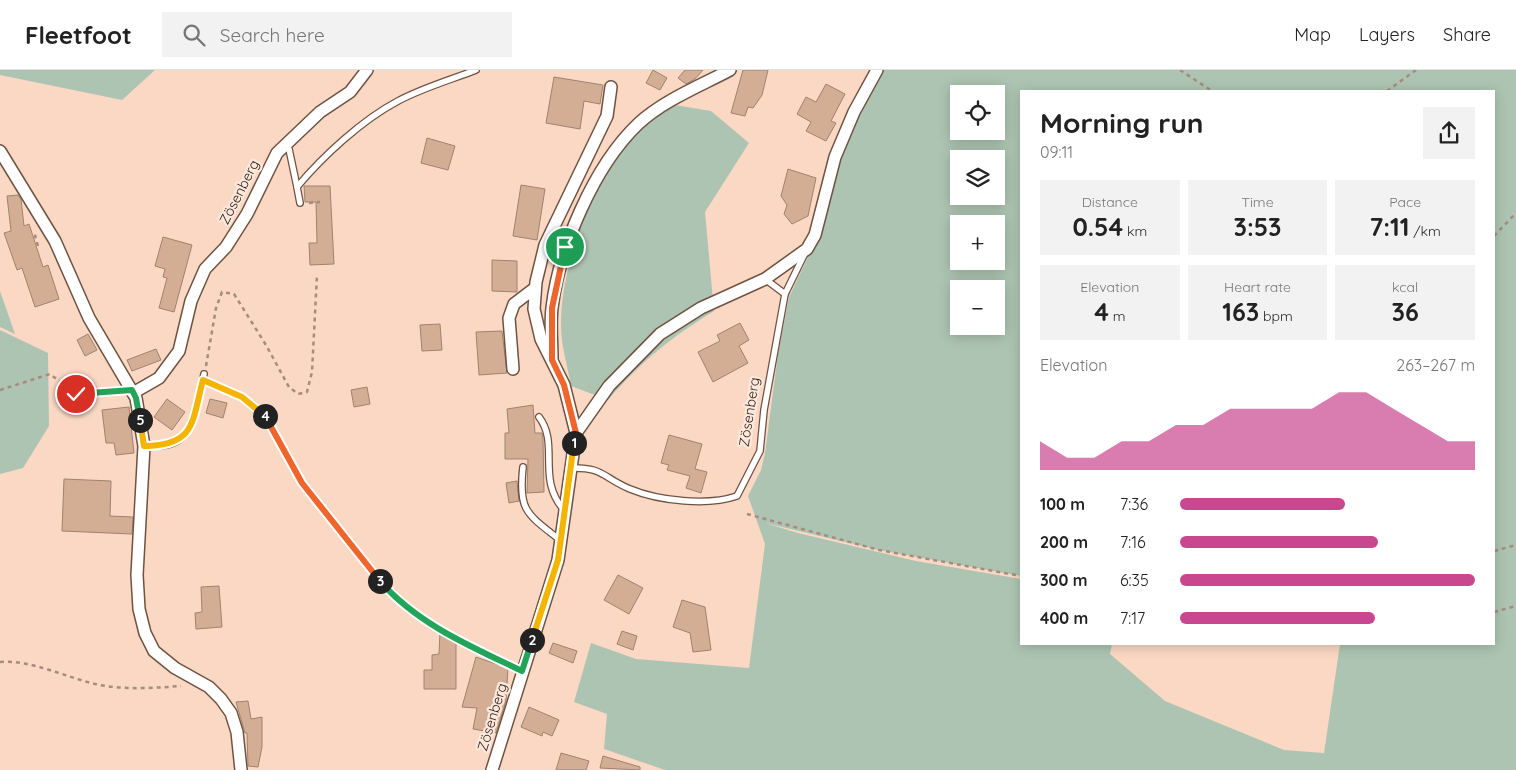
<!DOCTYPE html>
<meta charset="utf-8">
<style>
:root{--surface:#fff;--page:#f2f2f2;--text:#222;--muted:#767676;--line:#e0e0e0;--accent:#c9478f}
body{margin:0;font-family:Quicksand,sans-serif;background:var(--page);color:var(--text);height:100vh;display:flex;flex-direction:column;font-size:19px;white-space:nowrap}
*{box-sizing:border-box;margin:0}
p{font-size:16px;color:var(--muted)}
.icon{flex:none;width:28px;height:28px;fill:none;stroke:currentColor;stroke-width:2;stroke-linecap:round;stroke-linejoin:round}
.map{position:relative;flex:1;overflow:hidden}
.panel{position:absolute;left:1020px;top:20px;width:475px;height:555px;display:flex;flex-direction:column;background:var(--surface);border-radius:0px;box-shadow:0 2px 12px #0003}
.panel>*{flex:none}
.buttons{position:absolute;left:950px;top:15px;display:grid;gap:10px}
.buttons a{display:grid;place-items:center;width:55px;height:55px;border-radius:0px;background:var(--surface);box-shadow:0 2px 12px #0003;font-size:25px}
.pin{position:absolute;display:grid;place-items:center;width:42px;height:42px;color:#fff;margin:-21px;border:2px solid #fff;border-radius:50%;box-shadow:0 1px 5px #0007}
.km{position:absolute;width:25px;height:25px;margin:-12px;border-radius:50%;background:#222;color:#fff;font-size:14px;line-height:25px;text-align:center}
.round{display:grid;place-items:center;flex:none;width:52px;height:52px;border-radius:0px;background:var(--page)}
.head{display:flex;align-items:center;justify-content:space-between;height:85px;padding:0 20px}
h1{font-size:28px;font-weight:700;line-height:38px}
.stats{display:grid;grid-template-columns:repeat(3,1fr);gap:8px;height:85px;padding:5px 20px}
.stats div{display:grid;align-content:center;border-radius:0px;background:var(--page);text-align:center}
.stats b{font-size:25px;font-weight:700}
.stats small{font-size:14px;font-weight:400}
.stats p{font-size:14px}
.chart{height:140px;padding:10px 20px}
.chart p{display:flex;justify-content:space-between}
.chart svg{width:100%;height:90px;margin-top:5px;fill:var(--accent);opacity:.7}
ul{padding:0 20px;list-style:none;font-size:16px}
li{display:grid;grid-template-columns:80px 60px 1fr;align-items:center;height:38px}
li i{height:12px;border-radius:6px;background:var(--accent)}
header{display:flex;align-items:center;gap:30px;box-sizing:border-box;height:70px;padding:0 25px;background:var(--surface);border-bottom:1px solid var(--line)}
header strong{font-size:24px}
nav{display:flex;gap:28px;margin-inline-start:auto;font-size:18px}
.search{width:350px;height:45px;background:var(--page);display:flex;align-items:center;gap:12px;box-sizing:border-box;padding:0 18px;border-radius:0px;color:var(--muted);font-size:19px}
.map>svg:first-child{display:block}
</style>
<header>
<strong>Fleetfoot</strong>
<div class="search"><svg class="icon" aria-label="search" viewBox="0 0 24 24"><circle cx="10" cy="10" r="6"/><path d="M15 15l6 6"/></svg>Search here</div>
<nav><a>Map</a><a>Layers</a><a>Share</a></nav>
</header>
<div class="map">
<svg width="1516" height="700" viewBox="0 0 1516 700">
<rect width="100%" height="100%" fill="#fad8c4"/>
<g fill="#aec4b2" fill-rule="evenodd">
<polygon points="0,0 155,0 122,30 0,5"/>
<path d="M 883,0 L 1516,0 L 1516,700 L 665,700 L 604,679 L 607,644 L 574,632 L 591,573 L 636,589 L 749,598 L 765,474 L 748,426 L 761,400 L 765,383 L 778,284 L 789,227 L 825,151 L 841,88 L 868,16 ZM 1021,21 L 1494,21 L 1494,574 L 1340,574 L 1324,683 L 1284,680 L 1165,631 L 1110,584 L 1112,574 L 1021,574 L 1021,509 L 916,491 L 798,463 L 765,453 L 879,480 L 1021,506 ZM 959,24 L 996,24 L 996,61 L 959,61 ZM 959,89 L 996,89 L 996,126 L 959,126 ZM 959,154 L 996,154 L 996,191 L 959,191 ZM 959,219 L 996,219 L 996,256 L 959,256 Z"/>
<path d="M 675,35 L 711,41 L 749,73 L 705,142 L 714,241 C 670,268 642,291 608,330 L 571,316 C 568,297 561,276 561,256 C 560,197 592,115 630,70 C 642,56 659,44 675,35 Z"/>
<polygon points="0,221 15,264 0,257"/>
<polygon points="0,260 48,283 49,356 23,398 0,404"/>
</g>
<g fill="#d3ae95" stroke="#a0826e">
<polygon points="653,0 667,8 660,20 646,13"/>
<polygon points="685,0 703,0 695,9 686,14 678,8"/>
<polygon points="743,0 768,0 762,25 753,38 748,37 745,46 731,43"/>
<polygon points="554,7 603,15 600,34 584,31 580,59 546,53"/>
<polygon points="826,14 845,24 831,51 836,53 826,71 806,61 811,52 797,44 806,27 816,32"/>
<polygon points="427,68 455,76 448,100 421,93"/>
<polygon points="788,99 816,108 808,146 792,154 784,144 787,135 781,126"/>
<polygon points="521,115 545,119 537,170 513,166"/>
<polygon points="304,116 330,116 334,194 310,195 309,173 317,173 316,132 305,132"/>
<polygon points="18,125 21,129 24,156 29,154 43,197 48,195 59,229 35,237 22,198 17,200 4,163 11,161 7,126"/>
<polygon points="163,167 192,175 174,242 159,238 167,208 163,207 165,199 155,196"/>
<polygon points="492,190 517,191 517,222 492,221"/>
<polygon points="740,253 749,270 739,276 748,293 713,312 698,282 720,271 717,265"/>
<polygon points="440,254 442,280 422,281 420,255"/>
<polygon points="502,261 507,303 479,305 476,262"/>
<polygon points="88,264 97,280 85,286 77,270"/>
<polygon points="156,279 161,290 132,301 127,290"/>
<polygon points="367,317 370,334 354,337 351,320"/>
<polygon points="167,329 185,342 172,360 154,347"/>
<polygon points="210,329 227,333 223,348 206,343"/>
<polygon points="533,335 535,363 542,363 543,369 544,422 527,423 528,389 505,389 505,363 509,363 507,339"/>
<polygon points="129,337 134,383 116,385 114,373 106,373 102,340"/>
<polygon points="669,365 702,374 695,399 707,402 701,423 686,418 690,406 667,400 669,395 661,393"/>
<polygon points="64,409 111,411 110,446 133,447 132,464 62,461"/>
<polygon points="517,411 519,431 509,433 506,413"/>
<polygon points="618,505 643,518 629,544 604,530"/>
<polygon points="219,516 222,557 196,559 195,543 202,542 201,517"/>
<polygon points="682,530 705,537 711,580 693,582 690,563 673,557"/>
<polygon points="622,561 637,566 633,580 617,574"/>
<polygon points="440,562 456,569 456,619 424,619 424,600 432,600 432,585 439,584"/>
<polygon points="553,573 577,581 573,593 549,583"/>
<polygon points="476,587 508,598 506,631 496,663 473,659 477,638 462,637"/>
<polygon points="248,631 251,649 262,647 262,677 258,697 248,696 247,663 245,663 236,632"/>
<polygon points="529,637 559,650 552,666 543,662 542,666 521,657"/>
<polygon points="561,683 589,691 586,700 556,700"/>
<polygon points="603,686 640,697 640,700 600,698"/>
</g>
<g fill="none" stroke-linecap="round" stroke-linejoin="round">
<defs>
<g id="lane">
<polyline points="285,75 289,79 297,117"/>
<path d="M 300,133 L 297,117 C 323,86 362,50 398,31 C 422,18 450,10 476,0"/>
<polyline points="765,209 785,224"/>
<path d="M 539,347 C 560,374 536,409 564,440"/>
<path d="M 144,376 C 156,376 169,377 179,370 C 194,360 200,322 204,304"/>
<path d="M 523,397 C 518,441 527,444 560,470"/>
<path d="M 570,398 C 604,397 603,408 630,419 C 659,431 708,436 737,426 L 760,381 L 764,340 L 785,224 L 805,183"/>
</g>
<g id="street">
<polyline points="0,81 55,171 89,248 136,328 144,376 137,505 139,539 145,563 154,581 175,598 209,617 221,629 231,643 237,662 241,700"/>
<path d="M 552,288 C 552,272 550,255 552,238 C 559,178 594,96 638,54 C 664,30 700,16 730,0"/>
<polyline points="513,299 509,248 514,234 535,218"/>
<polyline points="133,323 159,308 179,281 191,231 205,199 226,177 247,144 277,83 320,42 350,22 367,0"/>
<polyline points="576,363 564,315 541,269 534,239 536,212 545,175 607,46 611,17"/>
<polyline points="492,700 558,490 576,363 609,316 660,264 701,238 765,209 807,179 815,165 835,87 854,42 877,0"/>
</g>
</defs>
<use href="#lane" stroke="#6f5241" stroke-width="8"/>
<use href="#street" stroke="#6f5241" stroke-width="14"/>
<g stroke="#a58c7d" stroke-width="2.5" stroke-dasharray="4 4" stroke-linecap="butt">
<polyline points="1180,0 1212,21"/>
<polyline points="1387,21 1416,0"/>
<polyline points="309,133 320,132"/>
<polyline points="1494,166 1516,143"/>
<polyline points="38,176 35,166 38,165"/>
<polyline points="206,296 216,238 222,222 234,224 266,275 289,317 298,324 307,322 312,302 317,205"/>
<path d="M 211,313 C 228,321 248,327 261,341 C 277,358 283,383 296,403 C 323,445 355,486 390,522 C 420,555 472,578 512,596"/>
<polyline points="0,320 50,304 76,324 118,321"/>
<polyline points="747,444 879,480 1021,506"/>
<polyline points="1494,481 1516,475"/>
<polyline points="1494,542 1516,536"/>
<path d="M 0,592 C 31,589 69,609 100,615 C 127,620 154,618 181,616"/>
</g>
<use href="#lane" stroke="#fff" stroke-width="5.5"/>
<use href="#street" stroke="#fff" stroke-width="11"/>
</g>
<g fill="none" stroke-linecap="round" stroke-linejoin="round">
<defs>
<polyline id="split-1" points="565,177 552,238 552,290 564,315 576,363 574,373"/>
<polyline id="split-2" points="532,570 558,490 574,373"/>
<path id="split-3" d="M 380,511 C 417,554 472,577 522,601 L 532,570"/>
<polyline id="split-4" points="265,346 302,413 380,511"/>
<path id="split-5" d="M 140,350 L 144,376 C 196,376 192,351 203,310 L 242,327 L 265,346"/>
<polyline id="split-6" points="76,324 132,320 136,328 140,350"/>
</defs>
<use href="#split-1" stroke="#fff" stroke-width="10"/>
<use href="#split-2" stroke="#fff" stroke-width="10"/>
<use href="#split-3" stroke="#fff" stroke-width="10"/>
<use href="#split-4" stroke="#fff" stroke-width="10"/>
<use href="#split-5" stroke="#fff" stroke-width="10"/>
<use href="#split-6" stroke="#fff" stroke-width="10"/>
<use href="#split-1" stroke="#f0652b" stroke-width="6"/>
<use href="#split-2" stroke="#f5b400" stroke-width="6"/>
<use href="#split-3" stroke="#22a559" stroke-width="6"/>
<use href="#split-4" stroke="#f0652b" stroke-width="6"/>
<use href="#split-5" stroke="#f5b400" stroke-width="6"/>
<use href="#split-6" stroke="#22a559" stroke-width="6"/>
</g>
<g text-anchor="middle" stroke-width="4.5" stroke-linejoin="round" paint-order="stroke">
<g font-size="14" fill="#2d2119" stroke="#fde8dc">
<text transform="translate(239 122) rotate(-63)" y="5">Zösenberg</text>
<text transform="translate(749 342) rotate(-81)" y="5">Zösenberg</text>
<text transform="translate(492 647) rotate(-73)" y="5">Zösenberg</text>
</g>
</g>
</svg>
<div class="buttons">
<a><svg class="icon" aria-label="locate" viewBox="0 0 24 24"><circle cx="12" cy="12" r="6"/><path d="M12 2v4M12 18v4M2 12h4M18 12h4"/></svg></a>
<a><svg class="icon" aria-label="layers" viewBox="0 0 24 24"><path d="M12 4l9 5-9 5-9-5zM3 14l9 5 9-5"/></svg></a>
<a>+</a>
<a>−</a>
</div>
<div class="pin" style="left:565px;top:177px;background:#1e9e55"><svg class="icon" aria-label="arrive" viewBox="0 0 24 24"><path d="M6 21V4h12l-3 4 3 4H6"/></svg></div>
<div class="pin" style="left:76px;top:324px;background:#d93025"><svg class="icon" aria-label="check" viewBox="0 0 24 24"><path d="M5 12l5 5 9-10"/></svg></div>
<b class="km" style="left:574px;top:373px">1</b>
<b class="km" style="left:532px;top:570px">2</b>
<b class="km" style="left:380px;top:511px">3</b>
<b class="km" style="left:265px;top:346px">4</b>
<b class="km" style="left:140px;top:350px">5</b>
<section class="panel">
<div class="head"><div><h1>Morning run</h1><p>09:11</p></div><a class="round"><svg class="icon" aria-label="share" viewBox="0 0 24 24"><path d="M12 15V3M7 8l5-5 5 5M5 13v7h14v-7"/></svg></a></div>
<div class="stats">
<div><p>Distance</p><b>0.54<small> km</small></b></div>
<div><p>Time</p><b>3:53</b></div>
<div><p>Pace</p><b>7:11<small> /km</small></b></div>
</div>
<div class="stats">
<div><p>Elevation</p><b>4<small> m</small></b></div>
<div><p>Heart rate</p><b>163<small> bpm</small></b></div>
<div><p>kcal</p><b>36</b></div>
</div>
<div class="chart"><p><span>Elevation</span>263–267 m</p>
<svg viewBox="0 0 160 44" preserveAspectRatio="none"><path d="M0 44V30L10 38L20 38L30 30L40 30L50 22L60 22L70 14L80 14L90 14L100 14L110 6L120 6L130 14L140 22L150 30L160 30V44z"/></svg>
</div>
<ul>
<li><b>100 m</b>7:36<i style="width:56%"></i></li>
<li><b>200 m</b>7:16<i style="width:67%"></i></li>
<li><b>300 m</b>6:35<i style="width:100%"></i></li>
<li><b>400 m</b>7:17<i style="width:66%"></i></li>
</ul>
</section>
</div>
